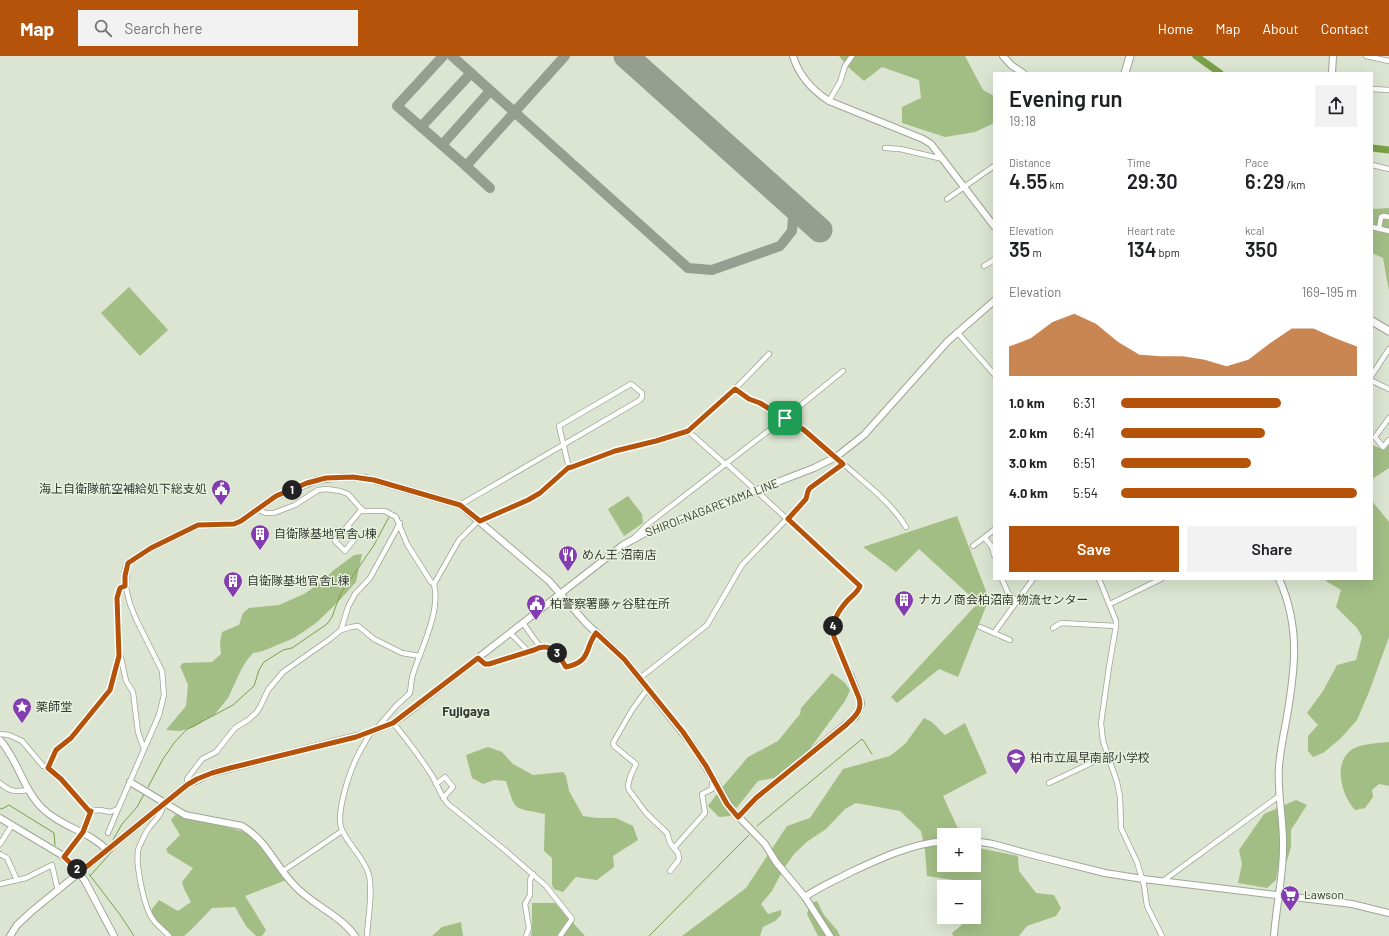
<!DOCTYPE html>
<meta charset="utf-8">
<style>
:root{--surface:#fff;--page:#f2f2f2;--text:#202124;--muted:#757577;--accent:#b45309}
body{margin:0;font-family:Barlow,"Noto Sans JP",sans-serif;background:var(--page);color:var(--text);height:100vh;display:flex;flex-direction:column;font-size:15px;white-space:nowrap}
*{box-sizing:border-box;margin:0}
p{font-size:13px;color:var(--muted)}
.icon{flex:none;width:22px;height:22px;fill:none;stroke:currentColor;stroke-width:2;stroke-linecap:round;stroke-linejoin:round}
.map{position:relative;flex:1;overflow:hidden}
.sheet{position:absolute;left:993px;top:16px;width:380px;height:508px;display:flex;flex-direction:column;background:var(--surface);border-radius:0px;box-shadow:0 4px 16px #0002}
.sheet>*{flex:none}
.fabs{position:absolute;left:937px;top:772px;display:grid;gap:8px}
.fabs a{display:grid;place-items:center;width:44px;height:44px;border-radius:0px;background:var(--surface);box-shadow:0 4px 16px #0002;font-size:20px}
.pin{position:absolute;display:grid;place-items:center;width:34px;height:34px;color:#fff;margin:-17px;border-radius:8px;box-shadow:0 2px 6px #0006}
.km{position:absolute;width:20px;height:20px;margin:-10px;border-radius:50%;background:#222;color:#fff;font-size:11px;line-height:20px;text-align:center}
.round{display:grid;place-items:center;flex:none;width:42px;height:42px;border-radius:0px;background:var(--page)}
.head{display:flex;align-items:center;justify-content:space-between;height:68px;padding:0 16px}
h1{font-size:22px;font-weight:600;line-height:30px}
.stats{display:grid;grid-template-columns:repeat(3,1fr);gap:6px;height:68px;padding:4px 16px}
.stats div{display:grid;align-content:center}
.stats b{font-size:20px;font-weight:600}
.stats small{font-size:11px;font-weight:400}
.stats p{font-size:11px}
.chart{height:112px;padding:8px 16px}
.chart p{display:flex;justify-content:space-between}
.chart svg{width:100%;height:72px;margin-top:4px;fill:var(--accent);opacity:.7}
.action{display:flex;gap:8px;margin-top:auto;padding:8px 16px}
.action a{flex:1;height:46px;border-radius:0px;background:var(--accent);color:#fff;font-size:16px;font-weight:600;line-height:46px;text-align:center}
.action a+a{background:var(--page);color:var(--text)}
ul{padding:0 16px;list-style:none;font-size:13px}
li{display:grid;grid-template-columns:64px 48px 1fr;align-items:center;height:30px}
li i{height:10px;border-radius:5px;background:var(--accent)}
header{display:flex;align-items:center;gap:24px;box-sizing:border-box;height:56px;padding:0 20px;background:var(--accent);color:#fff}
header strong{font-size:19px}
nav{display:flex;gap:22px;margin-inline-start:auto;font-size:14px}
.search{width:280px;height:36px;background:var(--page);display:flex;align-items:center;gap:10px;box-sizing:border-box;padding:0 14px;border-radius:0px;color:var(--muted);font-size:15px}
.map>svg:first-child{display:block}
</style>
<header>
<strong>Map</strong>
<div class="search"><svg class="icon" aria-label="search" viewBox="0 0 24 24"><circle cx="10" cy="10" r="6"/><path d="M15 15l6 6"/></svg>Search here</div>
<nav><a>Home</a><a>Map</a><a>About</a><a>Contact</a></nav>
</header>
<div class="map">
<svg width="1389" height="880" viewBox="0 0 1389 880">
<rect width="100%" height="100%" fill="#dbe5d1"/>
<g fill="#a2be85">
<polygon points="839,0 965,0 983,34 994,40 994,67 975,76 945,81 902,67 902,51 921,42 919,24 882,11 864,25 848,11"/>
<polygon points="1389,152 1389,235 1383,202 1372,197 1372,153"/>
<polygon points="129,231 168,274 140,300 101,257"/>
<polygon points="1389,388 1389,412 1372,423 1372,389 1385,394"/>
<polygon points="628,440 642,458 643,467 624,480 608,453"/>
<polygon points="1372,445 1389,466 1389,581 1369,636 1357,664 1340,683 1323,697 1313,701 1308,695 1308,680 1318,669 1307,657 1323,635 1337,609 1356,604 1362,581 1357,572 1336,551 1341,534 1326,525 1327,523 1372,523"/>
<polygon points="957,460 989,543 958,621 939,613 897,647 891,641 978,547 919,493 896,516 863,491"/>
<polygon points="362,498 356,526 338,546 316,567 294,582 263,595 253,597 247,604 241,614 228,642 215,658 194,671 180,675 166,674 186,650 188,629 180,610 183,607 212,606 221,598 220,586 222,576 239,569 243,557 249,552 279,549 304,538 320,527 334,514 354,499"/>
<polygon points="832,617 844,626 850,634 845,645 803,702 789,719 758,725 730,760 719,761 708,750 719,735 748,701 778,685 800,658 801,652"/>
<polygon points="924,662 932,666 945,679 965,667 987,717 943,740 961,779 944,779 944,809 974,809 974,791 1018,800 1019,815 1036,837 1054,839 1061,852 1056,860 1027,870 1019,880 953,880 952,877 971,861 974,861 974,831 963,831 960,825 927,820 925,794 921,775 900,755 856,747 845,753 826,773 808,785 795,797 784,812 772,835 761,848 768,858 781,854 781,859 775,865 763,871 760,880 682,880 746,832 787,770 810,762 843,713 890,700 905,688"/>
<path d="M 1389,686 L 1389,730 L 1379,728 L 1372,734 L 1373,741 L 1365,752 L 1355,754 C 1342,740 1333,709 1350,695 C 1357,688 1379,687 1389,686 Z"/>
<path d="M 488,691 L 502,696 L 513,708 L 533,719 L 563,716 L 566,720 L 569,735 L 583,760 L 597,762 L 616,762 L 633,770 L 638,784 L 613,800 L 614,811 L 597,824 L 576,821 L 563,836 L 554,833 L 552,829 L 552,802 L 544,795 L 545,758 C 513,751 516,757 506,725 L 494,724 L 483,728 L 472,722 L 466,699 Z"/>
<polygon points="1296,744 1307,749 1291,774 1291,791 1286,808 1278,813 1276,824 1267,832 1238,827 1242,808 1239,794 1264,758"/>
<polygon points="176,758 245,776 258,787 269,799 286,824 245,840 266,874 262,880 256,880 246,870 235,851 212,852 191,874 184,880 170,880 151,864 152,853 159,844 178,855 191,846 184,833 182,826 193,812 168,797 166,793 180,779 171,764"/>
<polygon points="817,845 824,859 837,874 840,880 818,880 807,858 811,847"/>
<polygon points="532,847 555,847 585,880 531,880 532,872"/>
<polygon points="461,866 463,880 432,880 442,871"/>
</g>
<g fill="none" stroke-linecap="round" stroke-linejoin="round">
<g stroke="#79a146" stroke-width="1">
<polyline points="148,731 163,703 174,687 186,674 233,649 254,630 259,614 264,606 283,594 292,592 327,568 332,561 337,547 341,537 374,489 389,461"/>
<polyline points="0,752 2,753 9,749 54,777 55,789"/>
<polyline points="757,770 862,683 863,684 872,698"/>
<polyline points="113,784 122,768 137,751 144,738"/>
<polyline points="89,818 121,860 134,880"/>
<polyline points="90,820 116,791"/>
<polyline points="649,880 749,779"/>
</g>
<g stroke="#79a146" stroke-width="7">
<polyline points="1196,0 1220,17"/>
<polyline points="1372,92 1389,94"/>
</g>
<g stroke="#969e8f" stroke-width="10">
<polyline points="443,0 397,50 466,110 565,0"/>
<polyline points="452,0 688,212 712,214 780,190 792,175 793,159 789,147"/>
<polyline points="421,71 471,17"/>
<polyline points="442,89 490,35"/>
<polyline points="466,110 490,132"/>
</g>
<polyline stroke="#969e8f" stroke-width="25" points="626,0 820,174"/>
<defs>
<g id="street">
<polyline points="1366,0 1389,5"/>
<polyline points="1372,33 1389,34"/>
<polyline points="829,45 840,26 845,10 852,0"/>
<polyline points="885,92 900,93 943,103"/>
<polyline points="1372,109 1389,113"/>
<polyline points="947,143 994,110"/>
<polyline points="1372,171 1389,175"/>
<polyline points="1379,173 1381,161 1384,160 1389,161"/>
<polyline points="984,210 994,204"/>
<polyline points="957,276 994,318"/>
<polyline points="1372,319 1389,293"/>
<polyline points="1372,325 1389,333"/>
<polyline points="735,333 749,343 760,347 785,362"/>
<polyline points="1389,362 1375,381 1383,391 1389,384"/>
<polyline points="784,363 804,374 835,402"/>
<polyline points="688,375 735,333 769,298"/>
<path d="M 836,401 C 860,424 889,443 906,471"/>
<path d="M 726,407 L 860,530 C 857,538 849,542 844,549 C 840,555 835,561 833,568 C 830,581 844,605 850,618"/>
<polyline points="460,449 640,344 642,341 642,337 631,328 559,370 569,412"/>
<path d="M 258,454 L 266,457 L 274,457 L 295,449 L 318,434 L 326,433 L 340,435 L 348,438 L 363,455 L 385,455 L 396,461 L 407,488 L 431,526 L 434,528 C 441,555 421,593 413,618 C 411,624 411,631 410,637 L 396,650 L 376,673"/>
<path d="M 480,465 L 528,444 L 540,437 L 568,412 L 572,411 C 610,395 649,387 688,375 L 725,408"/>
<polyline points="348,470 356,479 356,481 345,495 335,485 362,453"/>
<polyline points="634,482 648,468 785,362 843,315"/>
<polyline points="985,482 992,491 994,499"/>
<polyline points="973,490 994,474"/>
<polyline points="1002,523 1008,537 1017,545"/>
<polyline points="1099,523 1116,565 1116,570 1109,611 1101,667 1103,685 1117,726 1120,741 1121,772 1137,806 1144,829 1147,850 1162,880"/>
<polyline points="434,528 459,484 479,464"/>
<polyline points="1110,548 1161,523"/>
<polyline points="523,567 540,591"/>
<polyline points="980,571 1010,584"/>
<polyline points="1053,572 1061,567 1116,570"/>
<polyline points="341,574 351,571 358,570 374,583 402,597 420,600"/>
<polyline points="510,577 529,596"/>
<polyline points="994,577 1033,523"/>
<polyline points="119,600 121,602 126,625 133,636 138,676 144,693"/>
<path d="M 478,602 L 485,608 L 489,608 L 534,594 C 551,585 558,598 566,611 C 591,605 584,594 596,577"/>
<polyline points="640,622 707,569 742,509 806,443 808,435 810,432 843,408"/>
<polyline points="648,632 632,654 613,687 614,690 636,708 630,721 628,730 629,734 646,757 667,777 670,787 678,797 679,802 678,805 670,815"/>
<path d="M 393,667 C 407,683 419,700 431,718 C 437,727 440,739 448,748 L 506,795 L 546,830 L 572,863 L 560,880"/>
<polyline points="0,678 9,679 22,685 43,710 48,712 61,723 89,755 100,754 110,756 118,753 159,659 164,639 162,615 136,563 130,548 125,528"/>
<polyline points="48,712 56,694 71,682 110,634 119,600 117,542 120,533 125,530"/>
<path d="M 0,727 C 10,736 15,736 28,734"/>
<polyline points="1049,727 1108,699"/>
<polyline points="436,728 445,721 453,731 443,742"/>
<polyline points="187,729 187,723 202,703 216,696 235,672 248,664 256,657 260,651 268,634 283,616 330,583 341,574 348,551 355,538 370,522 400,467"/>
<path d="M 163,749 C 161,761 156,762 149,772 C 145,777 142,785 139,791 C 134,804 144,850 152,862 C 156,869 164,874 169,880"/>
<polyline points="108,777 118,753"/>
<polyline points="0,788 12,769"/>
<polyline points="674,792 705,757 702,738 712,733 712,721"/>
<polyline points="0,798 7,802 17,824"/>
<polyline points="64,801 83,776 91,755"/>
<polyline points="283,815 342,775"/>
<polyline points="1163,825 1279,740"/>
<polyline points="0,828 26,822 52,809 58,835"/>
<path d="M 367,880 C 368,860 373,838 369,819 C 364,801 349,790 342,774 C 335,759 349,718 356,703 C 360,694 366,685 371,676"/>
<polyline points="526,880 529,872 525,848 530,839 530,824 533,818"/>
</g>
<g id="secondary">
<path d="M 793,0 C 799,20 812,34 829,45 L 923,83 L 931,88 L 994,170"/>
<polyline points="1003,0 1011,9 1023,17"/>
<polyline points="1332,17 1333,0"/>
<polyline points="125,528 126,513 128,507 151,492 198,469 234,468 241,465 276,440 317,424 344,421 366,422 460,449 549,525 586,567 624,603 693,690 732,754 765,788 776,806 805,841 830,880"/>
<path d="M 0,684 C 18,704 23,733 42,752 C 61,771 89,775 107,794"/>
<path d="M 130,726 L 185,759 L 242,770 C 268,786 274,808 294,829 C 312,849 339,858 355,880"/>
<polyline points="738,761 756,742 856,660 860,651 861,647 850,618"/>
<polyline points="0,762 60,798 74,810 85,825 114,880"/>
<polyline points="974,785 993,788 1037,800 1105,817 1143,823 1352,848 1389,857"/>
<path d="M 805,841 C 819,831 836,824 851,816 C 881,802 911,788 944,785"/>
<polyline points="10,880 17,869 32,855 187,729 212,717 365,678 393,667 402,661 623,489 645,477 814,412 836,401 864,379 948,285 994,245"/>
<path d="M 1274,880 C 1276,851 1283,822 1283,792 C 1284,765 1277,738 1279,711 C 1280,696 1283,681 1286,666 C 1295,615 1301,571 1279,523"/>
</g>
<g id="primary">
<polyline points="1125,17 1130,0"/>
<polyline points="1372,265 1389,275"/>
</g>
</defs>
<use href="#street" stroke="#9da694" stroke-width="6"/>
<use href="#secondary" stroke="#9da694" stroke-width="8"/>
<use href="#primary" stroke="#9da694" stroke-width="9"/>
<use href="#street" stroke="#fff" stroke-width="4.5"/>
<use href="#secondary" stroke="#fff" stroke-width="6"/>
<use href="#primary" stroke="#fff" stroke-width="7"/>
</g>
<g fill="none" stroke-linecap="round" stroke-linejoin="round">
<defs>
<path id="route" d="M 735,333 L 749,343 L 760,347 L 804,374 L 843,408 L 810,432 L 808,435 L 806,443 L 788,463 L 860,530 C 858,536 853,539 848,544 C 838,555 831,566 834,581 L 859,642 C 863,655 854,661 846,669 L 756,742 L 738,761 L 727,748 L 706,710 L 683,676 L 624,603 L 596,577 C 584,593 592,605 566,611 C 558,598 551,585 534,594 L 489,608 L 485,608 L 478,602 L 393,667 L 356,681 L 230,712 L 212,717 L 197,723 L 187,729 L 80,816 L 64,801 L 83,776 L 91,755 L 89,755 L 61,723 L 48,712 L 56,694 L 71,682 L 110,634 L 119,600 L 117,542 L 120,532 L 125,530 L 125,520 L 128,507 L 151,492 L 198,469 L 234,468 L 241,465 L 276,440 L 307,427 L 326,422 L 353,421 L 374,424 L 460,449 L 480,465 L 528,444 L 540,437 L 568,412 L 572,411 L 615,395 L 656,385 L 688,375 Z"/>
</defs>
<use href="#route" stroke="#fff" stroke-width="8"/>
<use href="#route" stroke="#b45309" stroke-width="5"/>
</g>
<defs>
<symbol id="civic-pin" viewBox="-11 -11 22 30"><path d="M0 17L-7.5 6A9.5 9.5 0 1 1 7.5 6Z" fill="#833db0" stroke="#e8f2de"/><path d="M-.6-6.5H3V-4.5H.6V-3L4-1V1h2V6H-6V1h2V-1L-.6-3ZM-1.2 2.5V6h2.4V2.5Z" fill="#fff"/></symbol>
<symbol id="building-pin" viewBox="-11 -11 22 30"><path d="M0 17L-7.5 6A9.5 9.5 0 1 1 7.5 6Z" fill="#833db0" stroke="#e8f2de"/><path d="M-4-6H4V6H1V3H-1V6H-4ZM-2.5-4.3h1.7v1.8h-1.7ZM.8-4.3h1.7v1.8H.8ZM-2.5-1h1.7V.8h-1.7ZM.8-1h1.7V.8H.8Z" fill="#fff"/></symbol>
<symbol id="restaurant-pin" viewBox="-11 -11 22 30"><path d="M0 17L-7.5 6A9.5 9.5 0 1 1 7.5 6Z" fill="#833db0" stroke="#e8f2de"/><path d="M-5-6h1v4h1v-4h1v4h1v-4h1v5L-1.5 .5V6h-2V.5L-5-1ZM5-6V6H3V1.5H1.5Q1.5-4 5-6Z" fill="#fff"/></symbol>
<symbol id="sight-pin" viewBox="-11 -11 22 30"><path d="M0 17L-7.5 6A9.5 9.5 0 1 1 7.5 6Z" fill="#833db0" stroke="#e8f2de"/><path d="M0-6L1.8-2.2L6-1.7L2.9 1.2L3.7 5.4L0 3.3L-3.7 5.4L-2.9 1.2L-6-1.7L-1.8-2.2Z" fill="#fff"/></symbol>
<symbol id="school-pin" viewBox="-11 -11 22 30"><path d="M0 17L-7.5 6A9.5 9.5 0 1 1 7.5 6Z" fill="#833db0" stroke="#e8f2de"/><path d="M0-5L7-2L0 1L-7-2ZM-4 1L0 2.5L4 1V4Q0 6-4 4Z" fill="#fff"/></symbol>
<symbol id="supermarket-pin" viewBox="-11 -11 22 30"><path d="M0 17L-7.5 6A9.5 9.5 0 1 1 7.5 6Z" fill="#833db0" stroke="#e8f2de"/><path d="M-6-5.5h2.5l.6 2H6L4.5 2H-2.5L-4.4-4H-6ZM-1.5 3.2a1.3 1.3 0 1 0 .1 0ZM3 3.2a1.3 1.3 0 1 0 .1 0Z" fill="#fff"/></symbol>
</defs>
<g fill-rule="evenodd">
<use href="#civic-pin" x="210" y="422" width="22" height="30"/>
<use href="#building-pin" x="249" y="467" width="22" height="30"/>
<use href="#restaurant-pin" x="557" y="488" width="22" height="30"/>
<use href="#building-pin" x="222" y="514" width="22" height="30"/>
<use href="#building-pin" x="893" y="533" width="22" height="30"/>
<use href="#civic-pin" x="525" y="537" width="22" height="30"/>
<use href="#sight-pin" x="11" y="640" width="22" height="30"/>
<use href="#school-pin" x="1005" y="691" width="22" height="30"/>
<use href="#supermarket-pin" x="1279" y="828" width="22" height="30"/>
</g>
<g text-anchor="middle" stroke-width="3" stroke-linejoin="round" paint-order="stroke">
<g font-size="12" fill="#363a32" stroke="#e8f2de" text-anchor="start">
<text x="207" y="437" text-anchor="end">海上自衛隊航空補給処下総支処</text>
<text x="274" y="482">自衛隊基地官舎J棟</text>
<text x="582" y="503">めん王 沼南店</text>
<text x="247" y="529">自衛隊基地官舎L棟</text>
<text x="918" y="548">ナカノ商会柏沼南 物流センター</text>
<text x="550" y="552">柏警察署藤ヶ谷駐在所</text>
<text x="36" y="655">薬師堂</text>
<text x="1030" y="706">柏市立風早南部小学校</text>
<text x="1304" y="843">Lawson</text>
</g>
<g font-size="12" fill="#363a32" stroke="#e8f2de">
<text transform="translate(712 452) rotate(-21)" y="4">SHIROI-NAGAREYAMA LINE</text>
</g>
<g font-size="13" font-weight="bold" fill="#363a32" stroke="#e8f2de">
<text x="466" y="660">Fujigaya</text>
</g>
</g>
</svg>
<div class="fabs">
<a>+</a>
<a>−</a>
</div>
<div class="pin" style="left:785px;top:362px;background:#1e9e55"><svg class="icon" aria-label="arrive" viewBox="0 0 24 24"><path d="M6 21V4h12l-3 4 3 4H6"/></svg></div>
<b class="km" style="left:292px;top:434px">1</b>
<b class="km" style="left:77px;top:813px">2</b>
<b class="km" style="left:557px;top:597px">3</b>
<b class="km" style="left:833px;top:570px">4</b>
<section class="sheet">
<div class="head"><div><h1>Evening run</h1><p>19:18</p></div><a class="round"><svg class="icon" aria-label="share" viewBox="0 0 24 24"><path d="M12 15V3M7 8l5-5 5 5M5 13v7h14v-7"/></svg></a></div>
<div class="stats">
<div><p>Distance</p><b>4.55<small> km</small></b></div>
<div><p>Time</p><b>29:30</b></div>
<div><p>Pace</p><b>6:29<small> /km</small></b></div>
</div>
<div class="stats">
<div><p>Elevation</p><b>35<small> m</small></b></div>
<div><p>Heart rate</p><b>134<small> bpm</small></b></div>
<div><p>kcal</p><b>350</b></div>
</div>
<div class="chart"><p><span>Elevation</span>169–195 m</p>
<svg viewBox="0 0 160 44" preserveAspectRatio="none"><path d="M0 44V26L10 21L20 11L30 6L40 12L50 23L60 31L70 32L80 32L90 34L100 38L110 34L120 24L130 15L140 15L150 21L160 26V44z"/></svg>
</div>
<ul>
<li><b>1.0 km</b>6:31<i style="width:68%"></i></li>
<li><b>2.0 km</b>6:41<i style="width:61%"></i></li>
<li><b>3.0 km</b>6:51<i style="width:55%"></i></li>
<li><b>4.0 km</b>5:54<i style="width:100%"></i></li>
</ul>
<div class="action"><a>Save</a><a>Share</a></div>
</section>
</div>
